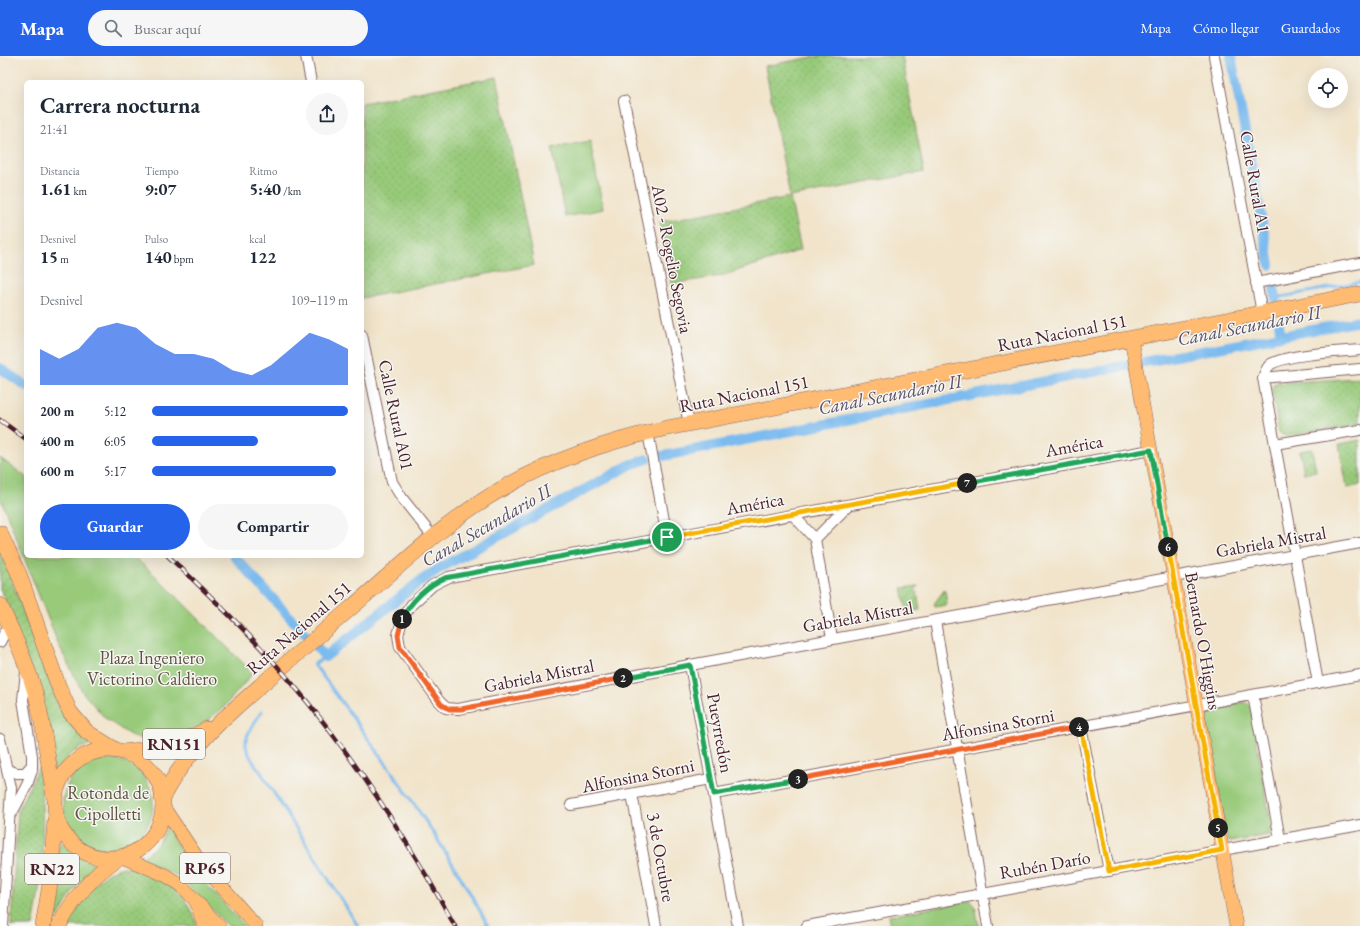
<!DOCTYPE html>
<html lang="es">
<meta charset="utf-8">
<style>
:root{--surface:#fff;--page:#f6f6f7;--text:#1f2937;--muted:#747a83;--accent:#2563eb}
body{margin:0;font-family:"EB Garamond",serif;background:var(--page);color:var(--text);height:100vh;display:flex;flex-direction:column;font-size:15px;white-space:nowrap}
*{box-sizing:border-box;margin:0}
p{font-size:13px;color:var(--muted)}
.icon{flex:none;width:22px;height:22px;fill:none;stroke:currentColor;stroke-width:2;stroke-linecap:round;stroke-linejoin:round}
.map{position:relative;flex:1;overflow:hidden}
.details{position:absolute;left:24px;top:24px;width:340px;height:478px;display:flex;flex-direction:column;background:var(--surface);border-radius:6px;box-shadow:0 4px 16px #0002}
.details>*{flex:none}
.fabs{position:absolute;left:1308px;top:12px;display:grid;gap:8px}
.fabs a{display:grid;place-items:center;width:40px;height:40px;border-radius:50%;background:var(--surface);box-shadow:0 4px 16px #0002;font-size:20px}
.pin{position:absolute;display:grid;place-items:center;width:34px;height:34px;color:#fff;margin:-17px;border:2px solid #fff;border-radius:50%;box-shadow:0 1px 4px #0007}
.km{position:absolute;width:20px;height:20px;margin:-10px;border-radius:50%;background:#222;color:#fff;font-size:11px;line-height:20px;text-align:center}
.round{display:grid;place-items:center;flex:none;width:42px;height:42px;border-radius:21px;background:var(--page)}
.headline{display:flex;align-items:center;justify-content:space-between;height:68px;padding:0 16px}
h1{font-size:22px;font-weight:700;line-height:30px}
.figures{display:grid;grid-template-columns:repeat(3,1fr);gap:6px;height:68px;padding:4px 16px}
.figures div{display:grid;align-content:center}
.figures b{font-size:17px;font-weight:700}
.figures small{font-size:11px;font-weight:400}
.figures p{font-size:11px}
.chart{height:112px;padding:8px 16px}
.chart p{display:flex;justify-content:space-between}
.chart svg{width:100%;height:72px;margin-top:4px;fill:var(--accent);opacity:.7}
.primary-button{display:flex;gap:8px;margin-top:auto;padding:8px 16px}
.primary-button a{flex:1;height:46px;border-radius:24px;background:var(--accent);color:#fff;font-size:16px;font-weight:700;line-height:46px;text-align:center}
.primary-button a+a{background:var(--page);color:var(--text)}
ul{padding:0 16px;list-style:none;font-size:13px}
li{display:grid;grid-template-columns:64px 48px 1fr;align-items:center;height:30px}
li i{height:10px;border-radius:5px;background:var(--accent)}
header{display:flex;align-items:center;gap:24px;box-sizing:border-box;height:56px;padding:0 20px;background:var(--accent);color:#fff}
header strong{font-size:19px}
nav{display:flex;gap:22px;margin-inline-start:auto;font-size:14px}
.search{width:280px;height:36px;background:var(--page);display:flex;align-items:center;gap:10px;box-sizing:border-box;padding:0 14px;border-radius:22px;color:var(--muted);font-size:15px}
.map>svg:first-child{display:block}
</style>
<header>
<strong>Mapa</strong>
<div class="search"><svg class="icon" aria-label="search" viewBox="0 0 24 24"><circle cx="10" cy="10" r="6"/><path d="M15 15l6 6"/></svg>Buscar aquí</div>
<nav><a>Mapa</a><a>Cómo llegar</a><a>Guardados</a></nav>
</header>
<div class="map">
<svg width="1360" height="870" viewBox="0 0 1360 870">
<defs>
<pattern id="grass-dots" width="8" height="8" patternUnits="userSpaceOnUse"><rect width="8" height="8" fill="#98ca7a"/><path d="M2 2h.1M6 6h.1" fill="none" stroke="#84ad6a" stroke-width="1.8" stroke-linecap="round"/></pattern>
<pattern id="garden-furrows" width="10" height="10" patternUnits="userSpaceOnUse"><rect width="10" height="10" fill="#98ca7a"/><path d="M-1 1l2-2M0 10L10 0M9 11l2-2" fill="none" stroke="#84ad6a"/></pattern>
</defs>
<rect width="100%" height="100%" fill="#f6f6f2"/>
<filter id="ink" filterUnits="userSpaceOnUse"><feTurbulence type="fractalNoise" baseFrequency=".025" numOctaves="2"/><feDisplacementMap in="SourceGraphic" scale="8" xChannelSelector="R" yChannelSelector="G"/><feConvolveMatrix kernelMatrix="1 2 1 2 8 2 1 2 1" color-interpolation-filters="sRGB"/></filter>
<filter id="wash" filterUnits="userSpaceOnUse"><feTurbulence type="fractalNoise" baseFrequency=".012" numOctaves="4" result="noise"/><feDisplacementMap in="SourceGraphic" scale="16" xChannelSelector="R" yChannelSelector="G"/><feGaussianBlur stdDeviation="0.9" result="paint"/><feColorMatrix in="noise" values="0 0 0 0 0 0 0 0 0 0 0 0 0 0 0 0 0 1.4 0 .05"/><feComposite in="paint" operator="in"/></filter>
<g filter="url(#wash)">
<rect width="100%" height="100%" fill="#f1e4cb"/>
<g fill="url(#grass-dots)" stroke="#717452">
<polygon points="818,0 902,0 924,116 790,141 801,194 721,220 672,228 660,166 790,141 765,10"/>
<polygon points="497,21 534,209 362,242 362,47"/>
<polygon points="1360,322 1360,368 1287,380 1283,379 1279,376 1272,332 1275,327"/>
<polygon points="1360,384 1360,429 1347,432 1339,388"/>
<polygon points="1312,393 1316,415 1304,417 1300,395"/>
<path d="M 39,711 C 45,766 44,815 33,870 L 11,870 L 18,754 Z"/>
<path d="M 60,785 L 76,799 L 98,809 C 77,825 66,847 53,870 L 47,870 Z"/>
<path d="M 123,811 C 156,814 190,837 197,870 L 68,870 C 79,848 96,817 123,811 Z"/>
</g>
<g fill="#98ca7a" stroke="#717452">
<polygon points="590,85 603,153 565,161 552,92"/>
<polygon points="0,402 26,421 26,500 133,500 159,523 253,617 224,651 200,671 167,682 142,683 130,679 106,663 83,637 59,590 0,441"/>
<polygon points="1245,646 1249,649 1251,652 1272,774 1268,779 1230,786 1227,784 1204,656 1208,652"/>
<circle cx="108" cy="748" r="45"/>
<path d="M 167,769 C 183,808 217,839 245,870 L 228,870 L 179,820 L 138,804 C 153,795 162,786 167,769 Z"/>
<polygon points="971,845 975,850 979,870 890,870 888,860"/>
</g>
<g fill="url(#garden-furrows)" stroke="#717452">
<path d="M 0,494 L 59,651 L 75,675 L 91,688 C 74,693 64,702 55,718 L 8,549 L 0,533 Z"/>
<polygon points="918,530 915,534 917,536 920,554 907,556 902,532"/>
<polygon points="945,533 947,549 935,551 934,548"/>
</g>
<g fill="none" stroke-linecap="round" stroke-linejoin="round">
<g stroke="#7bbbef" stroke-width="3">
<polyline points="1276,242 1360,226"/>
<path d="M 325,601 L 314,608 C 377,695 438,775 488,870"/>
<path d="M 262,655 C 244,683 238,687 260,715 L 358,870"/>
</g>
<g stroke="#7bbbef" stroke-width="10">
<polyline points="1231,0 1270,209"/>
<polyline points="1274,232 1276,242"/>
<polyline points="1279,268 1281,280"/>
<polyline points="1144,306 1360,265"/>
<polyline points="0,312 26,330"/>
<polyline points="658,401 1128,309"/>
<polyline points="234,500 305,578"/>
<polyline points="316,590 325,601 419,526 440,512 630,409 647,403"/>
</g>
</g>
</g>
<g filter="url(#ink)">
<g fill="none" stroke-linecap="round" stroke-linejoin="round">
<defs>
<g id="minor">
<polyline points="306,0 311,26"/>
<polyline points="1214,0 1262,257"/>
<polyline points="624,45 689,368"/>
<polyline points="1256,227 1360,207"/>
<polyline points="362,279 392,426 402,442 433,481"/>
<polyline points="1263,322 1360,313"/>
<polyline points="648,376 667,481"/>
<polyline points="1275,388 1360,374"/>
<polyline points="1151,394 449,521 433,529 412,548 403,561 398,579 400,591 439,645 446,652 458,653 690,609 1360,487"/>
<polyline points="793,459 815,483 832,583"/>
<polyline points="815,483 849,449"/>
<polyline points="935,565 988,870"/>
<polyline points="0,586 9,568"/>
<polyline points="690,609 738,870"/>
<path d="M 1318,627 L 1263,322 C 1265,317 1267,309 1273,307 C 1291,298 1338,296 1360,294"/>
<polyline points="1253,639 1280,783"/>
<polyline points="1081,671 1109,815"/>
<polyline points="0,683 11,732 3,870"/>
<polyline points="7,714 17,717 25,717 32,709"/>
<polyline points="632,738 656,870"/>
<polyline points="714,738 1360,619"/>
<polyline points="571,749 711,723"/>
<polyline points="12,757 27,729 32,714 32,700 23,644 26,615"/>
<polyline points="807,870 1360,769"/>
</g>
<g id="major">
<polyline points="1131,283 1236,870"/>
<polyline points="162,749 200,806 256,870"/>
<polyline points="122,801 165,819 181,829 219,870"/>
<polyline points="197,848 204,870"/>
</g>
<g id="highway">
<polyline points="0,477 19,518 58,629 70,656 87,676 116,694"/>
<path d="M 0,549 C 15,580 28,610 37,643 C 45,675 48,708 54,740"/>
<circle cx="109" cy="748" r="54"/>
<path d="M 123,696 C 154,693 181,689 207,673"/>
<path d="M 162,742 C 188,692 225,660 268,623 C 295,600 323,576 351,552 C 400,510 448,463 505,431 C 556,402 610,385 667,372 L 1360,238"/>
<polyline points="43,870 51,822 55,763"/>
<path d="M 59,870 C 73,842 92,820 118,802"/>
</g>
</defs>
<use href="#minor" stroke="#846463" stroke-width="12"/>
<use href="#major" stroke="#846463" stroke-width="14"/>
<use href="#highway" stroke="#846463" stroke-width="16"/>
<use href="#minor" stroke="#fff" stroke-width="10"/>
<use href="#major" stroke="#ffbb71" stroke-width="13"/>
<use href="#highway" stroke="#ffbb71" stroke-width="15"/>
<defs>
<g id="rail">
<polyline points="0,364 26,383"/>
<path d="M 168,500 C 211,540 253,581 291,626 C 354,701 408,784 455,870"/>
</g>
</defs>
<use href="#rail" stroke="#4a1f2b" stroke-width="4.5"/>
<use href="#rail" stroke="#f6f6f2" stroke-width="3" stroke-dasharray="9" stroke-linecap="butt"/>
</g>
</g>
<g fill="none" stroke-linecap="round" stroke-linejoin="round" filter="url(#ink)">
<defs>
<path id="split-1" d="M 402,563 C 410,546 428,529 445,522 L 667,481"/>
<polyline id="split-2" points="402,563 398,579 400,591 441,648 449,653 461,653 623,622"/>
<polyline id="split-3" points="623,622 690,609 714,738 798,723"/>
<polyline id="split-4" points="798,723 1079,671"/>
<polyline id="split-5" points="1079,671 1081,671 1109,815 1222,794 1218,772"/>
<polyline id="split-6" points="1168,491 1218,772"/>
<polyline id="split-7" points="967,427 1151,394 1168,491"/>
<polyline id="split-8" points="667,481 967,427"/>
</defs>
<use href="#split-1" stroke="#fff" stroke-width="8"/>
<use href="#split-2" stroke="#fff" stroke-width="8"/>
<use href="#split-3" stroke="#fff" stroke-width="8"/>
<use href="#split-4" stroke="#fff" stroke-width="8"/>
<use href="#split-5" stroke="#fff" stroke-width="8"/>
<use href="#split-6" stroke="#fff" stroke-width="8"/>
<use href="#split-7" stroke="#fff" stroke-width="8"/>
<use href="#split-8" stroke="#fff" stroke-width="8"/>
<use href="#split-1" stroke="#22a559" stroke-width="5"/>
<use href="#split-2" stroke="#f0652b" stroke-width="5"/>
<use href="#split-3" stroke="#22a559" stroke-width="5"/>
<use href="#split-4" stroke="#f0652b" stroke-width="5"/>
<use href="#split-5" stroke="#f5b400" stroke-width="5"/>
<use href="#split-6" stroke="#f5b400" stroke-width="5"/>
<use href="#split-7" stroke="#22a559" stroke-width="5"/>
<use href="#split-8" stroke="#f5b400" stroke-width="5"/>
</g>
<g text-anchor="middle" stroke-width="3" stroke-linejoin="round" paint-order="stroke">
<g fill="#f6f6f2" stroke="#7e6067" stroke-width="1">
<rect x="143" y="673" width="62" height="30" rx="3"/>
<rect x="180" y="797" width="50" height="30" rx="3"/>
<rect x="25" y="798" width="54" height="30" rx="3"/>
</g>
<g font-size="17" font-weight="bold" fill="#4a1f2b">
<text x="174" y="694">RN151</text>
<text x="205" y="818">RP65</text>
<text x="52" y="819">RN22</text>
</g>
<g font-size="18" fill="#4a1f2b" stroke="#f6f6f2">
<text transform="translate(1255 126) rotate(80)" y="6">Calle Rural A1</text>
<text transform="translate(672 203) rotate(79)" y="6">A02 - Rogelio Segovia</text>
<text transform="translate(1062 277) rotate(-11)" y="6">Ruta Nacional 151</text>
<text transform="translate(744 338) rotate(-11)" y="6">Ruta Nacional 151</text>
<text transform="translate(396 359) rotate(78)" y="6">Calle Rural A01</text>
<text transform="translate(1074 390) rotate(-10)" y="6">América</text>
<text transform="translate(755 448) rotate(-10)" y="6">América</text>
<text transform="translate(1271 486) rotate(-10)" y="6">Gabriela Mistral</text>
<text transform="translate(858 561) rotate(-10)" y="6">Gabriela Mistral</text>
<text transform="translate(299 572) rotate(-41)" y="6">Ruta Nacional 151</text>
<text transform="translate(1203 585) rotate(80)" y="6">Bernardo O'Higgins</text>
<text transform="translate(539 620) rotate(-11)" y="6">Gabriela Mistral</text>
<text transform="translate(998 669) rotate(-10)" y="6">Alfonsina Storni</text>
<text transform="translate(720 677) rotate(80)" y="6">Pueyrredón</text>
<text transform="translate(638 720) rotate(-11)" y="6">Alfonsina Storni</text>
<text transform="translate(661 801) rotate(80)" y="6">3 de Octubre</text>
<text transform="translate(1045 809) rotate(-10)" y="6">Rubén Darío</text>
</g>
<g font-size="18" fill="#615243" stroke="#f6f6f2">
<text x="152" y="608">Plaza Ingeniero<tspan x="152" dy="21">Victorino Caldiero</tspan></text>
<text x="108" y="743">Rotonda de<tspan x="108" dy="21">Cipolletti</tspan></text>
</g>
<g font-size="19" font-style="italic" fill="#594e66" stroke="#f6f6f2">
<text transform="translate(1249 269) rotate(-11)" y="7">Canal Secundario II</text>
<text transform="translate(890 338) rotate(-11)" y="7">Canal Secundario II</text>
<text transform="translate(486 469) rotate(-30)" y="7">Canal Secundario II</text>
</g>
</g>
</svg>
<div class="fabs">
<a><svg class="icon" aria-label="locate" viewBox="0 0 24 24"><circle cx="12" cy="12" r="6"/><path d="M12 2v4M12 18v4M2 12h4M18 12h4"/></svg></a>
</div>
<div class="pin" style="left:667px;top:481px;background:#1e9e55"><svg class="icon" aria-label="arrive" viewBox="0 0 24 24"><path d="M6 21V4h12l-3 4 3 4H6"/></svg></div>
<b class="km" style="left:402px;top:563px">1</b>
<b class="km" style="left:623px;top:622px">2</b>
<b class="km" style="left:798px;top:723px">3</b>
<b class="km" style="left:1079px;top:671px">4</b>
<b class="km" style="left:1218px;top:772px">5</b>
<b class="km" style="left:1168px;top:491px">6</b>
<b class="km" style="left:967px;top:427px">7</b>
<section class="details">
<div class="headline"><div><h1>Carrera nocturna</h1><p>21:41</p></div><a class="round"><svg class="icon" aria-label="share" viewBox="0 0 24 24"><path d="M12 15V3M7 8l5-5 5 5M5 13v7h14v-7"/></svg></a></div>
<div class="figures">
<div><p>Distancia</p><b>1.61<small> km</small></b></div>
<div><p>Tiempo</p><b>9:07</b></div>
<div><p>Ritmo</p><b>5:40<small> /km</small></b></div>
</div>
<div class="figures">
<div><p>Desnivel</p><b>15<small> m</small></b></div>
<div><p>Pulso</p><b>140<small> bpm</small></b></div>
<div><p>kcal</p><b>122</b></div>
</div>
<div class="chart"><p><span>Desnivel</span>109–119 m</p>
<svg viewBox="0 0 160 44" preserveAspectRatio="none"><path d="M0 44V22L10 28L20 22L30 9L40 6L50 9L60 19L70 25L80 25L90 28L100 35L110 38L120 32L130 22L140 12L150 16L160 22V44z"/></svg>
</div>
<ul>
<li><b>200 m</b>5:12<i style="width:100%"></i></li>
<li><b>400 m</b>6:05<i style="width:54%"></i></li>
<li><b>600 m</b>5:17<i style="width:94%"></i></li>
</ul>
<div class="primary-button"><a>Guardar</a><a>Compartir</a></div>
</section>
</div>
